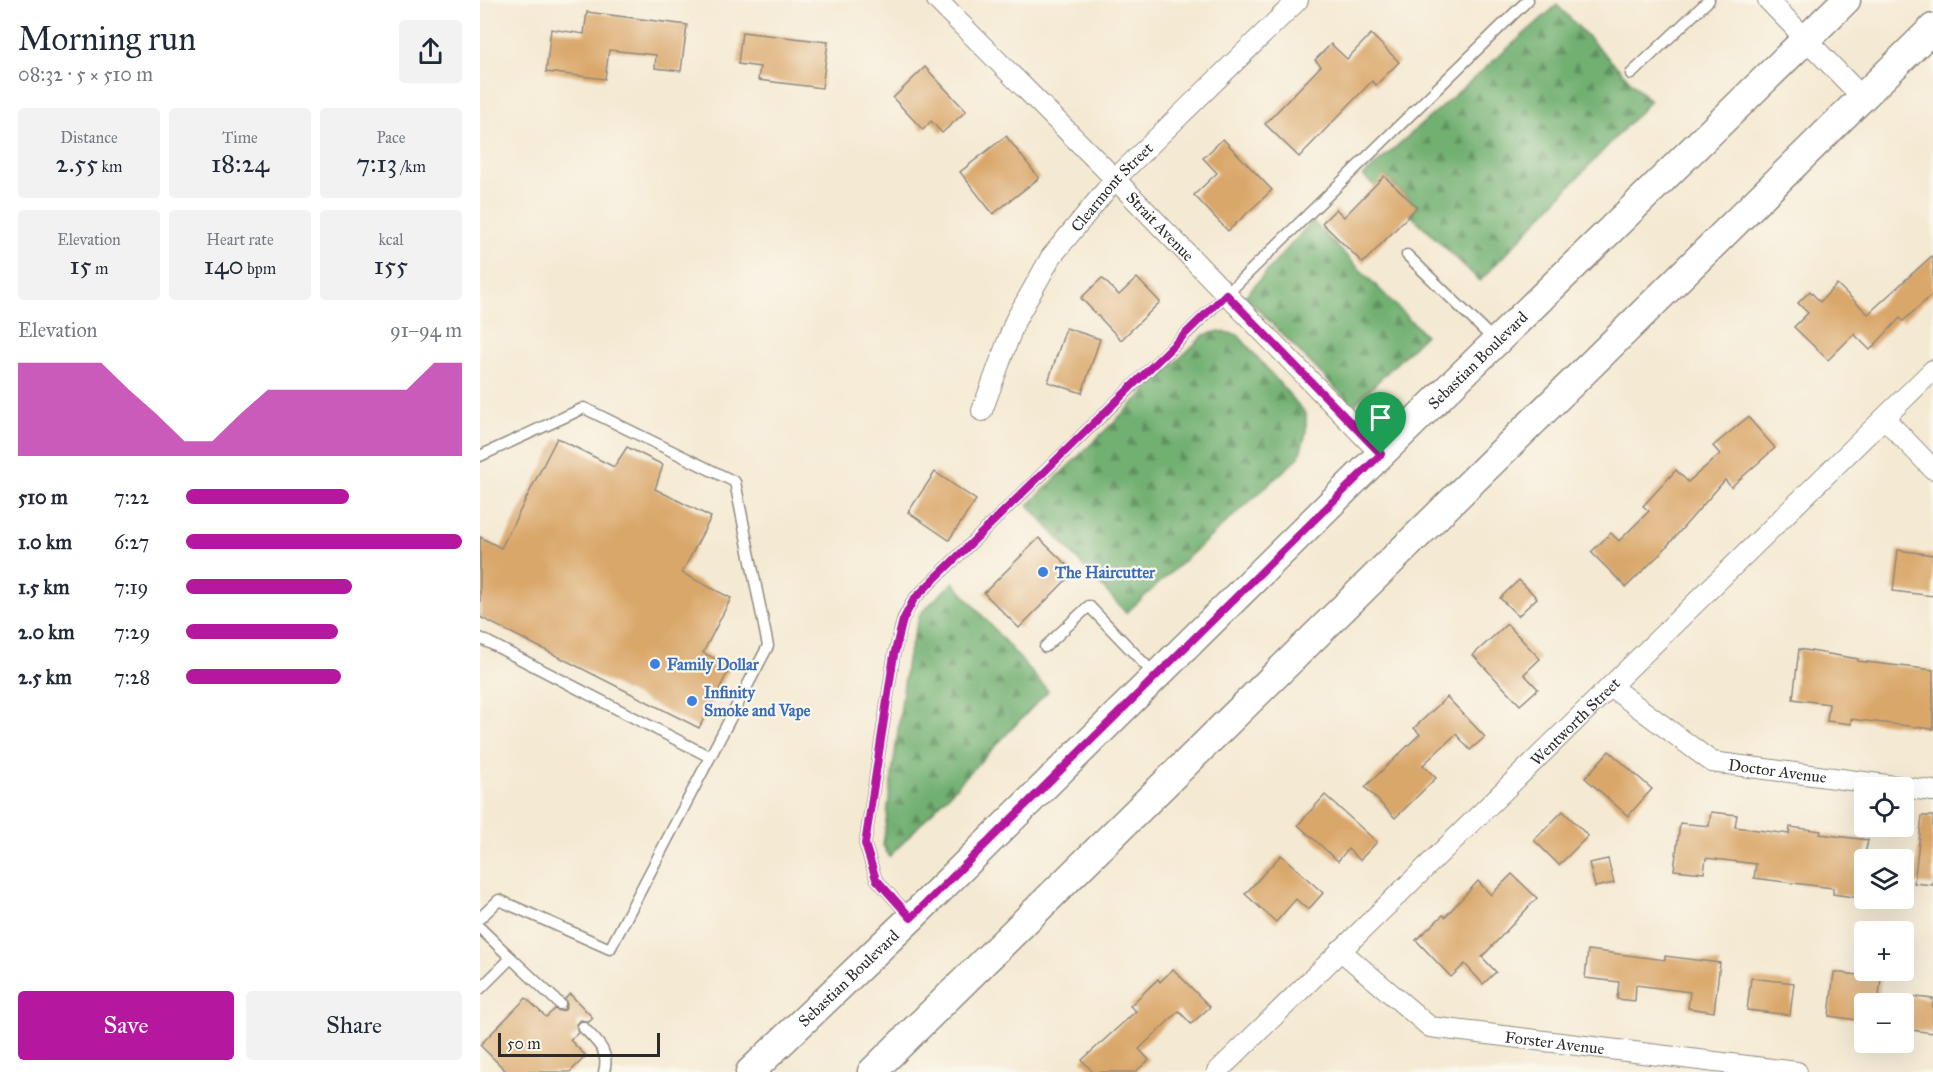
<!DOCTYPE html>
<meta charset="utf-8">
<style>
:root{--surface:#fff;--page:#f2f2f3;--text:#1f2937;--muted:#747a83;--accent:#b5179e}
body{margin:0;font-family:"IM FELL Great Primer",serif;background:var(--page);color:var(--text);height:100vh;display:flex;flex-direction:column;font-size:22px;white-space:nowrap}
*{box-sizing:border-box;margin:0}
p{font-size:20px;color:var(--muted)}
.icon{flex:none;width:33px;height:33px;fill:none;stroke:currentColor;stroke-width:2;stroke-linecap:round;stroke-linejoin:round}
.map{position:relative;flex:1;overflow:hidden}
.drawer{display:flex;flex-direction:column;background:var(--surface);width:480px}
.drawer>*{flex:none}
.controls{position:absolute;left:1374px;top:777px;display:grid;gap:12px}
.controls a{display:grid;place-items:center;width:60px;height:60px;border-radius:6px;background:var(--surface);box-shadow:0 6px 24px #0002;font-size:30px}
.scale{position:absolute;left:18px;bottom:15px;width:162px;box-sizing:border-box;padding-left:6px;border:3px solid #2b2b2b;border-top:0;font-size:16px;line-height:21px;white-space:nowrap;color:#2b2b2b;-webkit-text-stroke:4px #fbf7ec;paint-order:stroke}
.pin{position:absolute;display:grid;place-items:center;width:51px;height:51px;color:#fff;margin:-62px -26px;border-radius:50% 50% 50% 0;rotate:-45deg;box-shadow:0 0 6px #0007}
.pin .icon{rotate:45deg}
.round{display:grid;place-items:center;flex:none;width:63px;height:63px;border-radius:6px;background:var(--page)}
.headline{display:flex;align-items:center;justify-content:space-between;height:102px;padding:0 18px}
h1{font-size:33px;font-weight:600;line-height:45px}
.metrics{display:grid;grid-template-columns:repeat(3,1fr);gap:9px;height:102px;padding:6px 18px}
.metrics div{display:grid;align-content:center;border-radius:6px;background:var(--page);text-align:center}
.metrics b{font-size:26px;font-weight:600}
.metrics small{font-size:16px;font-weight:400}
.metrics p{font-size:16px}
.chart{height:168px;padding:12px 18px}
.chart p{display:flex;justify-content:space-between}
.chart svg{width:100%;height:108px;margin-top:6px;fill:var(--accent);opacity:.7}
.button{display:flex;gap:12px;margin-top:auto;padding:12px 18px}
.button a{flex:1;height:69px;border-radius:6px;background:var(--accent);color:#fff;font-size:24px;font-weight:600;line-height:69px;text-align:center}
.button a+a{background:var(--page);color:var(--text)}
ul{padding:0 18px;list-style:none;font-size:20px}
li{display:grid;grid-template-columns:96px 72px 1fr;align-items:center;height:45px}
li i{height:15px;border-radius:8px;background:var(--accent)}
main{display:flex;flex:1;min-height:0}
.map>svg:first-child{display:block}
</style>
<main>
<section class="drawer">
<div class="headline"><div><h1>Morning run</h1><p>08:32 · 5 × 510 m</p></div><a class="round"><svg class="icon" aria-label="share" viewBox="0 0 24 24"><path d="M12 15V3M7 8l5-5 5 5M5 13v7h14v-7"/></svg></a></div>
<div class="metrics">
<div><p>Distance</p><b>2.55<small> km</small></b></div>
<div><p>Time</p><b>18:24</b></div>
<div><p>Pace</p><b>7:13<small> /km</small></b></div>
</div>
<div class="metrics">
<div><p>Elevation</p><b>15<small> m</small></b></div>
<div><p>Heart rate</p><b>140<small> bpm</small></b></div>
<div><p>kcal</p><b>155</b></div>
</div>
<div class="chart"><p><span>Elevation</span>91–94 m</p>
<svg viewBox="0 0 160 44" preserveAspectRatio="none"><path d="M0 44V6L10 6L20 6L30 6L40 17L50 27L60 38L70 38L80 27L90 17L100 17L110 17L120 17L130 17L140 17L150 6L160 6V44z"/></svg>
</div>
<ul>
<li><b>510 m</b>7:22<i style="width:59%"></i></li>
<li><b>1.0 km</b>6:27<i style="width:100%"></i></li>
<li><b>1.5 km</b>7:19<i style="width:60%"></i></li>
<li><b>2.0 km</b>7:29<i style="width:55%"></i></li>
<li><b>2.5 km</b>7:28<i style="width:56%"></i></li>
</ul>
<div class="button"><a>Save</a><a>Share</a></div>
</section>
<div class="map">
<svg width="1453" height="1072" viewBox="0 0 1453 1072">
<defs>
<pattern id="forest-firs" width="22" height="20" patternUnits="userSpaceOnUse" patternTransform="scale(1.5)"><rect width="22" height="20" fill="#72b072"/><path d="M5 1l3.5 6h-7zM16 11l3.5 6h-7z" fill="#5e8f5e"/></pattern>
</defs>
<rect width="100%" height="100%" fill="#fbf7ec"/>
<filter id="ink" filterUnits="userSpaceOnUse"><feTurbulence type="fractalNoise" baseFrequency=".0167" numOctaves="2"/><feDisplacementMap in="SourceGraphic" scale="12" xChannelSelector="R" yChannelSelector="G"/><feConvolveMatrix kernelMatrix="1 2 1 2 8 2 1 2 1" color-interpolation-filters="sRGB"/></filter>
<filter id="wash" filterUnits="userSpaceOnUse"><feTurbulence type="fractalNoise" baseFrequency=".008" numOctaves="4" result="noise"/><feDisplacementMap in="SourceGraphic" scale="24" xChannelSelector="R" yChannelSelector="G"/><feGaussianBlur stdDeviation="1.35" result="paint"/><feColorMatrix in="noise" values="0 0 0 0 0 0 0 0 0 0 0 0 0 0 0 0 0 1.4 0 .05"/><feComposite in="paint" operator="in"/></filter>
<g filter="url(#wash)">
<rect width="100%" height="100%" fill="#f4e9d2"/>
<g fill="url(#forest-firs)" stroke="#4e6e4e" stroke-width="1.5">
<polygon points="1077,5 1170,101 1000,281 930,214 937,207 905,176 895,186 883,176"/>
<polygon points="832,221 945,335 873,406 765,296"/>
<polygon points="739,331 758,335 826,414 826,433 819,457 646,613 548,505 724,335"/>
<polygon points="473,582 568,691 409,857 403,845 427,660 440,614"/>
</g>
<g id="blocks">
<g fill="#daa76b">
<polygon points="107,12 207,25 201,71 175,68 176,55 129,50 125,79 66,72 71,29 104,34"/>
<polygon points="262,32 348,42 342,88 278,80 280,67 258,64"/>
<polygon points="891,34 919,62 896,85 892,81 819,157 785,124 841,66 835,60 851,44 867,59"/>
<polygon points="445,67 486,111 462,133 451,121 443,130 413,98"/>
<polygon points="526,136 559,178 513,214 480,172"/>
<polygon points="743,139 792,190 748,231 714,195 737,173 723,158"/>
<polygon points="904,176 937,207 883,263 842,223 856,209 864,217"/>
<polygon points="1453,255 1453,294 1423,321 1420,318 1390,350 1374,334 1348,360 1314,327 1328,313 1318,303 1330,291 1340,302 1357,284 1388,314"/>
<polygon points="622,278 639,295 657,278 680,302 641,340 601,298"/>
<polygon points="586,328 620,339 602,393 568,382"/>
<polygon points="1268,417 1295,448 1251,487 1245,480 1180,554 1146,587 1111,552 1131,533 1139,541 1169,511 1163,506 1196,470 1208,482 1240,454 1233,446"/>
<polygon points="77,438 134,467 147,447 183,465 175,489 231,517 202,573 251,598 223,653 251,666 219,728 0,617 0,537 21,548"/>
<polygon points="455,472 496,500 469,540 428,512"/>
<polygon points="559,538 594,572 539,628 504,593"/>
<polygon points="1418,550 1453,555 1453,596 1413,591"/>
<polygon points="1039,580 1057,598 1038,616 1020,598"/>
<polygon points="1027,624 1060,659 1044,674 1058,689 1040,705 993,655"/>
<polygon points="1319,649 1378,659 1378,661 1453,670 1453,729 1371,719 1371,724 1347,721 1349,704 1313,699"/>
<polygon points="967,697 1005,737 990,750 976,734 943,765 956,778 915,818 885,787 940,734 934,728"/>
<polygon points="1129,751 1172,789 1148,816 1105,778"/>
<polygon points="845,795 897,842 880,860 868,849 858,861 818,825"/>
<polygon points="1083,811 1108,836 1079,865 1054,840"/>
<polygon points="1231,812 1257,815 1255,827 1309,834 1310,827 1341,831 1340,834 1388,840 1384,859 1384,890 1381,890 1380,898 1353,894 1353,888 1274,878 1276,864 1226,858 1224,873 1194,870 1200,823 1229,826"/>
<polygon points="1442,816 1453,816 1453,885 1434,883"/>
<polygon points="801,855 843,893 828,910 816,899 796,922 765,894"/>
<polygon points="1128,859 1134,883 1115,887 1109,863"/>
<polygon points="1032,874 1057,898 1002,957 1016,972 1003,984 985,964 971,977 936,940 963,915 965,917 998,881 1011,895"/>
<polygon points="1108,950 1185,960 1185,956 1240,963 1234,1012 1208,1008 1210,992 1156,985 1155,1001 1137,999 1139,982 1105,978"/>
<polygon points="693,969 730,1007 711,1024 699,1011 659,1049 669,1060 655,1072 613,1072 602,1060 656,1011 650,1006 678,979 680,982"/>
<polygon points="1354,972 1401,978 1398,1004 1384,1004 1384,1021 1349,1016"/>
<polygon points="1271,978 1314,983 1310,1015 1267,1010"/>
<polygon points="90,994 113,1018 109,1022 101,1020 96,1024 98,1033 90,1040 106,1056 90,1072 27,1072 0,1045 46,998 66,1017 75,1009 79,1011 85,1010 87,1005 85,999"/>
<polygon points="1427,996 1453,999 1453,1033 1424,1029"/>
</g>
</g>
</g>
<g filter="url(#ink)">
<use href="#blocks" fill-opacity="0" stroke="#908a7e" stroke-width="1.5"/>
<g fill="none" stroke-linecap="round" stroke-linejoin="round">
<defs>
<g id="service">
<polyline points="1151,74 1229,0"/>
<polyline points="927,255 1016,342"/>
<polyline points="0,456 104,408 255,482 288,646 130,949 19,900 0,918"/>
<polyline points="0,638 230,757"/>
<polyline points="565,647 609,606 676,676"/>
<polyline points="431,918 396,879 385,844 414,655 423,619 434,599 1048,0"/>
<polyline points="0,928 31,958 0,989"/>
<polyline points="31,958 80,1004"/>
<path d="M 103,1027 C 117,1042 130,1051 124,1072"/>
</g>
<g id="minor">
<path id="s1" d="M 457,0 L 635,179 L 901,454"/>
<polyline points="1288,0 1382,97"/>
<path id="s2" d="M 502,411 L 535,321 L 571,257 L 635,179 L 818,0"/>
<polyline points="1404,418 1453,469"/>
<path id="s3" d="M 1131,687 L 1232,762 L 1453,791"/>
<path id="s4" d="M 860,950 L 950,1027 L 1317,1072"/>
<path id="s5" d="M 737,1072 L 1453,370"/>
</g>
<g id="secondary">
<path id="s6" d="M 270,1072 L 431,918 L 901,454 L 1366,0"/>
<polyline points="392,1072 1453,28"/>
</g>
</defs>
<use href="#service" stroke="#908a7e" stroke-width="13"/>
<use href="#minor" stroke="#908a7e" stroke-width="22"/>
<use href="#secondary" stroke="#908a7e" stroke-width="31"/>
<use href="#service" stroke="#fff" stroke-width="10"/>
<use href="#minor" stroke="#fff" stroke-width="20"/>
<use href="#secondary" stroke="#fff" stroke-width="28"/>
</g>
</g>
<g fill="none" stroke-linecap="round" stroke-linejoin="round" filter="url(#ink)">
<defs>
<polygon id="route" points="746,294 901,454 431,918 396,879 385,844 414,655 423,620 434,599"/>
</defs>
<use href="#route" stroke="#fff" stroke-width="12"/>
<use href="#route" stroke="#b5179e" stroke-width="8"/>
</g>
<g fill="#3f7fe0" stroke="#fbf7ec" stroke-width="2">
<circle cx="563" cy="572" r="6"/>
<circle cx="175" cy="664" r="6"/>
<circle cx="212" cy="701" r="6"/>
</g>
<g text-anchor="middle" stroke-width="4.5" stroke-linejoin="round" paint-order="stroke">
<g font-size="16" fill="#2b2b2b" stroke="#fbf7ec">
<text dy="6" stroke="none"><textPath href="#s2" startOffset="262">Clearmont Street</textPath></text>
<text dy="6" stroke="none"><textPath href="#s1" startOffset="318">Strait Avenue</textPath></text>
<text dy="6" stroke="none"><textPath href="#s6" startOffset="1018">Sebastian Boulevard</textPath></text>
<text dy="6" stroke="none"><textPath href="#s5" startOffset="501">Wentworth Street</textPath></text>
<text dy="6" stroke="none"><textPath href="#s3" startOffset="192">Doctor Avenue</textPath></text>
<text dy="6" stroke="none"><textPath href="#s6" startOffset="136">Sebastian Boulevard</textPath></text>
<text dy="6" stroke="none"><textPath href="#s4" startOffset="244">Forster Avenue</textPath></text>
</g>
<g font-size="16" font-weight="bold" fill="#366cbe" stroke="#fbf7ec" text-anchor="start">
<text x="575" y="578">The Haircutter</text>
<text x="187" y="670">Family Dollar</text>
<text x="224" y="698">Infinity<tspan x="224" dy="18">Smoke and Vape</tspan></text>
</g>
</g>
</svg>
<div class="controls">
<a><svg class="icon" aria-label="locate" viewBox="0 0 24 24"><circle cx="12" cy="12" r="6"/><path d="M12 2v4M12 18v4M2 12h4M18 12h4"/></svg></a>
<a><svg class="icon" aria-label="layers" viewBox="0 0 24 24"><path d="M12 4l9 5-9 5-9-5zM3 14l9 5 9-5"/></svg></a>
<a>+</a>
<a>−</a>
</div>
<div class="scale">50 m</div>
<div class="pin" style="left:901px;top:454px;background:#1e9e55"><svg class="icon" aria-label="arrive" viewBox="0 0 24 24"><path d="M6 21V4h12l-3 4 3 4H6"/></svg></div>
</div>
</main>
